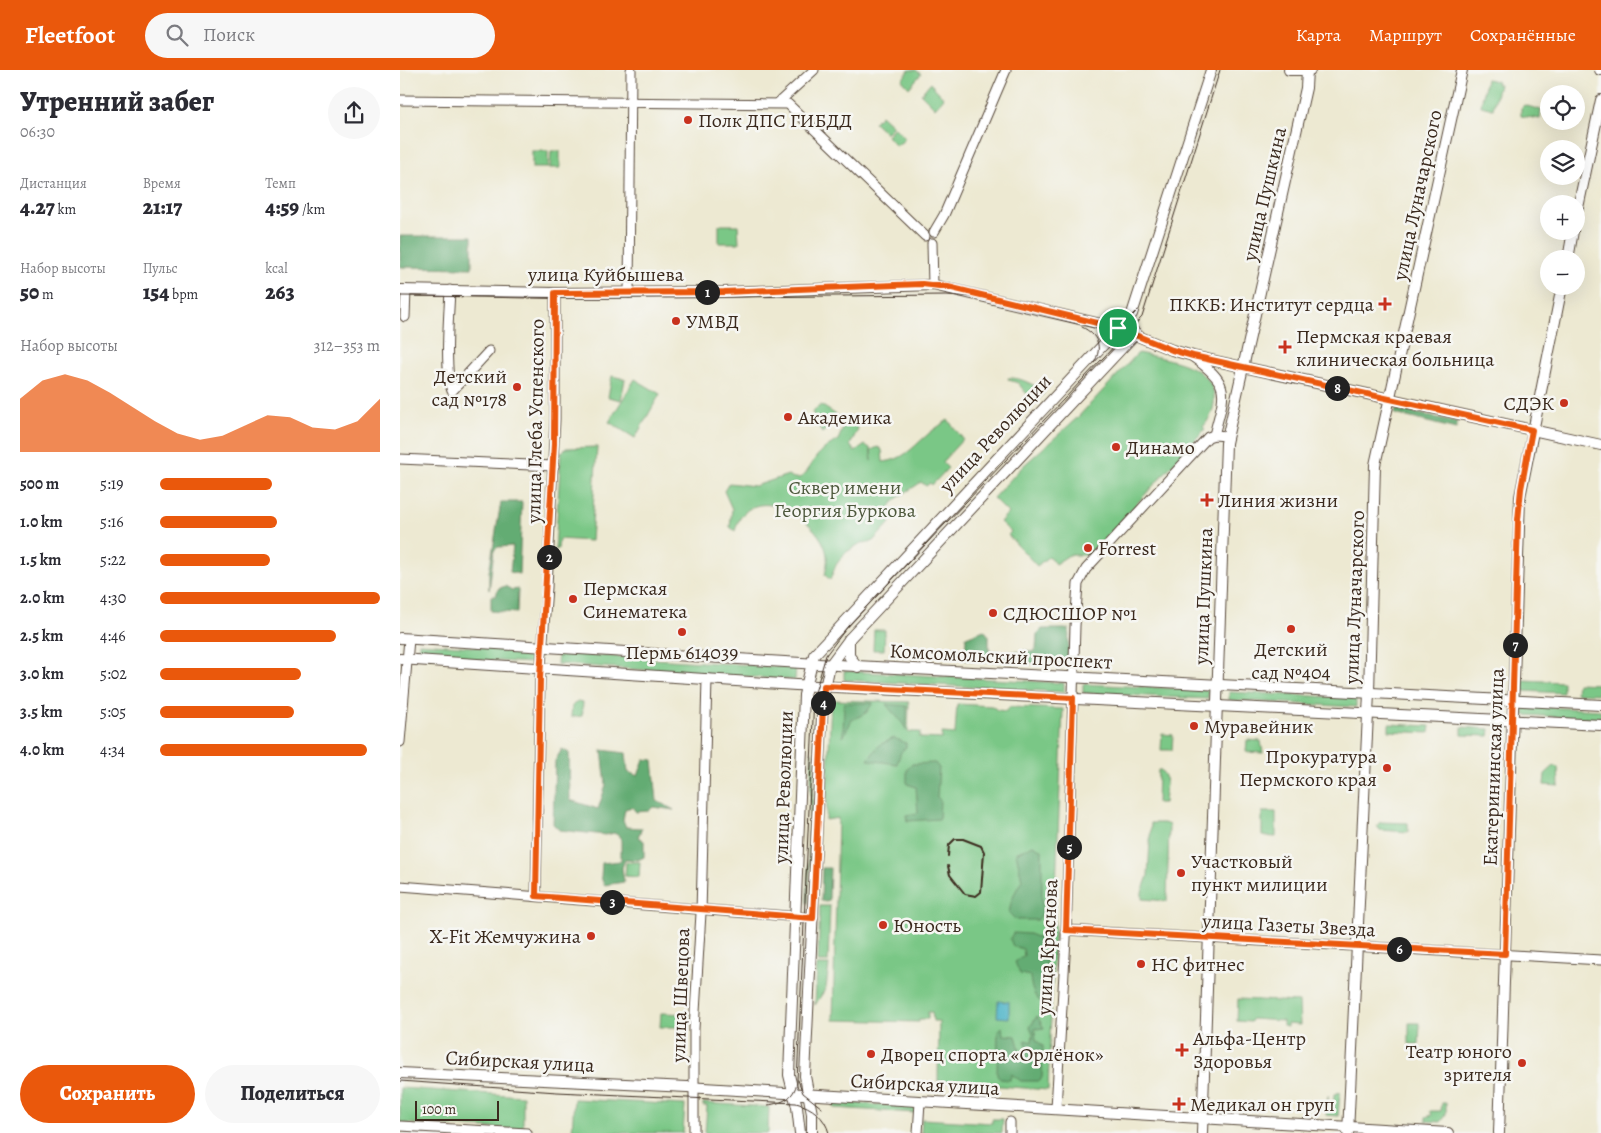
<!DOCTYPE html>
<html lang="ru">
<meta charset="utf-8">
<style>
:root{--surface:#fff;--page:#f7f7f7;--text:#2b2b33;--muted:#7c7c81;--accent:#ea580c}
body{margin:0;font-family:Alegreya,serif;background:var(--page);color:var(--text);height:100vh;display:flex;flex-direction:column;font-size:19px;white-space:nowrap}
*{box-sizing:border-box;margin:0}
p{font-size:16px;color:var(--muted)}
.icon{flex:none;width:28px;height:28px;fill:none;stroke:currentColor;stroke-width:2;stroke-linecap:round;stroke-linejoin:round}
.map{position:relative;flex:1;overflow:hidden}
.sheet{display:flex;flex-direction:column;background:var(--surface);width:400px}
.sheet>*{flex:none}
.tools{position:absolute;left:1140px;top:15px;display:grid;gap:10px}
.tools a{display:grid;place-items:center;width:45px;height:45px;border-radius:50%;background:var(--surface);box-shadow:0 5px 20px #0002;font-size:25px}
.scale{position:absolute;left:15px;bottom:12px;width:84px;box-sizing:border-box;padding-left:5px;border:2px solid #3b2a1e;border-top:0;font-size:14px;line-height:18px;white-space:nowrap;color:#3b2a1e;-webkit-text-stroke:4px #f6f6f2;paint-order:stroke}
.pin{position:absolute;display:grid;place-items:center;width:42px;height:42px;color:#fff;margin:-21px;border:2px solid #fff;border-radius:50%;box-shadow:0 1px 5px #0007}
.km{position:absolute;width:25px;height:25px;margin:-12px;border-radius:50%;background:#222;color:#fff;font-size:14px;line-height:25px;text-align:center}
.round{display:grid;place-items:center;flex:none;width:52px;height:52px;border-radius:26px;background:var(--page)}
.head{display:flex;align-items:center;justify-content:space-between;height:85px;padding:0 20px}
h1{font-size:28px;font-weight:800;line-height:38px}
.metrics{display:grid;grid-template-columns:repeat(3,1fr);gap:8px;height:85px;padding:5px 20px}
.metrics div{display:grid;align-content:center}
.metrics b{font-size:21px;font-weight:800}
.metrics small{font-size:14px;font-weight:400}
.metrics p{font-size:14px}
.chart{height:140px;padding:10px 20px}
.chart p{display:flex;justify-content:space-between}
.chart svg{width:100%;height:90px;margin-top:5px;fill:var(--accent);opacity:.7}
.button{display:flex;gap:10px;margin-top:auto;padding:10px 20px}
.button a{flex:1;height:58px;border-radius:30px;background:var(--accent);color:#fff;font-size:20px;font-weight:800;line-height:58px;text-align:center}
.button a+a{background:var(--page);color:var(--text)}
ul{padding:0 20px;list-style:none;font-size:16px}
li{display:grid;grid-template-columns:80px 60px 1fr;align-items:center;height:38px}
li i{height:12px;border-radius:6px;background:var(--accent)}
header{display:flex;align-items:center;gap:30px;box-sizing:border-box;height:70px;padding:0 25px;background:var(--accent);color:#fff}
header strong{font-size:24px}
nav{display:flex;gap:28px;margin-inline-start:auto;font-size:18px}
.search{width:350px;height:45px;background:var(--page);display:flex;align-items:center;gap:12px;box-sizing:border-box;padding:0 18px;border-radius:28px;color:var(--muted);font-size:19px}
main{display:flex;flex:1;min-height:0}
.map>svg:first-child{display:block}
</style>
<header>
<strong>Fleetfoot</strong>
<div class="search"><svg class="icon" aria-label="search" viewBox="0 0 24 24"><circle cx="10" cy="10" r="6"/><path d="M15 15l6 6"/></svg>Поиск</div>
<nav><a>Карта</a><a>Маршрут</a><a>Сохранённые</a></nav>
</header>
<main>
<section class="sheet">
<div class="head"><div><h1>Утренний забег</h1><p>06:30</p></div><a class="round"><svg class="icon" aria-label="share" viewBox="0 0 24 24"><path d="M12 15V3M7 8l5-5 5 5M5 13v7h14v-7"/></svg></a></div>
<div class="metrics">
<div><p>Дистанция</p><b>4.27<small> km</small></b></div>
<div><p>Время</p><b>21:17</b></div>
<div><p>Темп</p><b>4:59<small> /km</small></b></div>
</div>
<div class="metrics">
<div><p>Набор высоты</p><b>50<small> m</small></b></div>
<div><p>Пульс</p><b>154<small> bpm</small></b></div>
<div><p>kcal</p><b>263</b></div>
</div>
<div class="chart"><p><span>Набор высоты</span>312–353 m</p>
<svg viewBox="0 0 160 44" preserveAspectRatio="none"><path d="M0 44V18L10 9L20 6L30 9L40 15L50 22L60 29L70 35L80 38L90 36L100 31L110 26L120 27L130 32L140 33L150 29L160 18V44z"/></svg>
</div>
<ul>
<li><b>500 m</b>5:19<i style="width:51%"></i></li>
<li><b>1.0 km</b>5:16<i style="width:53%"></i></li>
<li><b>1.5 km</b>5:22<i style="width:50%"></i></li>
<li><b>2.0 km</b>4:30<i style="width:100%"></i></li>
<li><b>2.5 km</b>4:46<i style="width:80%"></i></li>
<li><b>3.0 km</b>5:02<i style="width:64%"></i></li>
<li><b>3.5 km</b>5:05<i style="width:61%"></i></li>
<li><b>4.0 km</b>4:34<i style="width:94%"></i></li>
</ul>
<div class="button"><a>Сохранить</a><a>Поделиться</a></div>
</section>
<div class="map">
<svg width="1201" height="1063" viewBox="0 0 1201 1063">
<rect width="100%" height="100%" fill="#f6f6f2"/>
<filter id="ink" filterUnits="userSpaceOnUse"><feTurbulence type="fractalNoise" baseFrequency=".02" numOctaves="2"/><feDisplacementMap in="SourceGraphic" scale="10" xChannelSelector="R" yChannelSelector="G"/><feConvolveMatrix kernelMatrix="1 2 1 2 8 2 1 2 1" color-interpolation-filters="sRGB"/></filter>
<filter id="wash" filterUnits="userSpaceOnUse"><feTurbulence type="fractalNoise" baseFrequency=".0096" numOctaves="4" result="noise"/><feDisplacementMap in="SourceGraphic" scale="20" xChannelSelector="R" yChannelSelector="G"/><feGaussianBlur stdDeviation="1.12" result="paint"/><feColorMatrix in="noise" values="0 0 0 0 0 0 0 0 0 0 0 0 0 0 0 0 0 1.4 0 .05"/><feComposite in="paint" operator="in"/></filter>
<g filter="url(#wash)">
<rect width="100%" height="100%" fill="#ede9d2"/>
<g fill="#7ac786" stroke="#5a7852">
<polygon points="509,0 516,0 521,4 509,18 502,10"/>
<polygon points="1086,9 1097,11 1096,14 1099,14 1093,39 1081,36"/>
<polygon points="530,13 544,28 535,38 521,24"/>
<polygon points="1124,35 1141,40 1140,49 1121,46 1121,38"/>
<polygon points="481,45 493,56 486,63 474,52"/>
<polygon points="494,57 504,67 504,70 496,76 487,66"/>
<rect x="132" y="81" width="16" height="17"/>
<polygon points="151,81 160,81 160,98 150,98"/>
<polygon points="319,155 338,155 339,173 319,173"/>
<path d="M 738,283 C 765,289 818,294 814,333 C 813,342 809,350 803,357 L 805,359 L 690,485 L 669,485 L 655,494 L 649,486 L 637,496 L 608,465 L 611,462 L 600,452 L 608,443 L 593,428 L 623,396 L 677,348 Z"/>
<polygon points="212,306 225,309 221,330 208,327"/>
<path d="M 608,308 C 621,307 633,315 644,321 L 644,323 L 634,333 L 618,313 L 609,310 Z"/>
<polygon points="235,309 260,324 235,368 209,352"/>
<polygon points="421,335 438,346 438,349 422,363 412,342"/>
<path d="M 447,349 L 447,353 L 450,349 L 453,349 L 458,359 L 450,375 L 455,382 L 465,375 L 470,378 L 472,391 L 471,380 L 478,377 L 482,380 L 483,392 C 503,390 511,379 526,366 C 532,360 541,355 548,350 L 563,369 L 542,392 L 548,398 L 532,415 L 530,413 L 526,416 L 521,412 C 509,422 480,432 490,453 L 472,472 L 461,473 L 445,483 L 436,495 L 430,510 L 425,505 C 426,499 428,492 427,486 C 424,450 349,405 335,461 L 330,457 L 332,439 L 324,421 L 329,413 L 355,416 L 388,405 C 403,415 408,399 414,390 C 420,381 429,375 438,370 Z"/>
<polygon points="197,377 191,471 159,469 158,479 155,480 161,383 166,378"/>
<polygon points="474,560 485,560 484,580 473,580"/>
<polygon points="19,573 132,581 131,593 19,586"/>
<polygon points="158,583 396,598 395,610 157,594"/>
<polygon points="444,601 664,613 664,622 444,610"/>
<polygon points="1123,610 1163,612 1163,623 1122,621"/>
<polygon points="1177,613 1201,614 1201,624 1176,623"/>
<polygon points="683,614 808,620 808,629 683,623"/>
<polygon points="829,622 956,628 956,637 829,630"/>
<polygon points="431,630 509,632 508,662 520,662 520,668 542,669 542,663 555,664 557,634 592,636 597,640 607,641 609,637 663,639 648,1020 538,1011 539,951 533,951 532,942 528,942 528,949 519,949 519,952 433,950 438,748 426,750"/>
<polygon points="177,631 183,632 182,646 171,647 172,636"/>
<polygon points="1124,636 1201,640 1201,649 1124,645"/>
<polygon points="989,654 1030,656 1029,663 989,661"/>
<polygon points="1062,657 1090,659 1089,666 1062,665"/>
<polygon points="762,664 773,665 772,680 761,680"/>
<polygon points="847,670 861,671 863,683 846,682"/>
<polygon points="412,682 414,697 408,833 407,833"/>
<polygon points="1154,696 1158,697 1159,716 1144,715 1145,704"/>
<polygon points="758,700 761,700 765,706 766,714 764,733 757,733"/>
<polygon points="862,742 876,742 876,767 862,766"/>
<polygon points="980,752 1008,753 1008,762 980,760 977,756"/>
<polygon points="751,753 764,753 769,755 767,831 742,829 742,822 748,806"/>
<polygon points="226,792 240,792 239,807 225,806"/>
<polygon points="420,836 430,836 428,892 418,892"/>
<polygon points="417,895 429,895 426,918 415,935"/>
<polygon points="838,929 899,932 900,955 887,954 887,957 883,956 883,951 852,949 851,952 837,951"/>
<polygon points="261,943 290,944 290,957 260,957"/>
<polygon points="1009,953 1020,953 1019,974 1009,974"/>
<polygon points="0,1018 123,1026 123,1060 0,1053"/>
<polygon points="940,1022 938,1046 926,1045 928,1026 928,1039 933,1040 934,1024"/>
<polygon points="174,1029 285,1035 283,1063 172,1063"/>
<polygon points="434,1032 515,1037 516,1043 434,1038"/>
<polygon points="303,1033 369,1037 368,1063 305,1063 307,1036 303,1036"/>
<polygon points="1042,1033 1046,1033 1046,1044 1040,1052 1026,1051 1026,1047 1032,1045 1030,1041 1041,1041"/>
<polygon points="522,1049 592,1053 592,1049 603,1049 602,1063 521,1063"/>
</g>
<g fill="#63ac73" stroke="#4f6b48">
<polygon points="0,166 72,166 72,198 0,197"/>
<polygon points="996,339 1057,352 1056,359 995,344"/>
<polygon points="101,432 122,432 119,504 110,502 113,476 98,477 94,480 89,520 89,502"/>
<polygon points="105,516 112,520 118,519 117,543 91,541 91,526 96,526 98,519"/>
<polygon points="642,559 669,559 668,595 565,590 566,567 584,560 589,566 589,581 622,582 625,580 632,582 636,579 637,564"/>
<polygon points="444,633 473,633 466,643 452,650 443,667"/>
<path d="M 486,634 L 507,636 L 506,660 C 502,650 493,644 486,634 Z"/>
<polygon points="494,668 506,673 506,677 501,682 497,694 468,690 479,675"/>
<polygon points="162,679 169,683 170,730 198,739 206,715 202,680 226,683 228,702 238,706 244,689 253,690 257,731 274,740 253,737 249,741 236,742 232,737 225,739 223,750 226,757 242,758 238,767 244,771 244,787 238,790 225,789 222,798 224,812 204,815 201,807 202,793 221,791 221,767 214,763 206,765 159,760 153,754 155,691"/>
<polygon points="535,693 539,698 537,727 540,730 539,749 507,751 506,745 518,743 516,717 507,714 507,700 512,694"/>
<polygon points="633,775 642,780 642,843 638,850 616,850 609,843 612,828 622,810 616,783"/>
<polygon points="422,798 430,798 429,831 421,831"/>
<path d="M 613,863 L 629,864 L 639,868 L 641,886 L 646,892 L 645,934 C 633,929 631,917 630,906 L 620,904 L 615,892 L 624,886 L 623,879 L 613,876 L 610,869 Z"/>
<polygon points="637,946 644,958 635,959 636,970 643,976 642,1007 640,1011 621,1011 611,1004 610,1010 600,1009 597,1004 598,961 602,957 603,965 616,966 623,991 628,979 625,970 632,972 633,963 630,957"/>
</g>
<polygon fill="#48b2c7" stroke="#426e72" points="598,931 609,932 609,948 597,947"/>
</g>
<g filter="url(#ink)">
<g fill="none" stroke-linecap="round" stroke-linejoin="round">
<defs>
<g id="minor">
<polyline points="0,30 388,34 525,166"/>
<polyline points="379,32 414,0"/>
<polyline points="534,162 544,145 606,0"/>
<polyline points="532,173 533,215"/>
<path d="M 50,220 C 49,244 44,300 52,321 L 89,281"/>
<polyline points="229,223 231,0"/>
<polyline points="5,247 6,220"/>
<path d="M 793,287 C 832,315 825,322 814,365"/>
<polyline points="0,389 154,396"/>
<polyline points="0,672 9,569"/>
<polyline points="0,816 413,848"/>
<polyline points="136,826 140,608 147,517 155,349 155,223"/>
<polyline points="666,860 1201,890"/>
<polyline points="656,1038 666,869 675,556 678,514 686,499 808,367 814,365 827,366"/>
<polyline points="0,1056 127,1063"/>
<polyline points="294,1063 294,959 301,843 307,609"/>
<polyline points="518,1063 520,1032"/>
<polyline points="610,1063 610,1052"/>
</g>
<g id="major">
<polyline points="889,0 910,0"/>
<polyline points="1200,0 1201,0"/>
<polyline points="1176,147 1201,30"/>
<polyline points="1168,189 1173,161"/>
<polyline points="0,220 155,223 325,222 533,215 718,258 772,280 793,286 1201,375"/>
<polyline points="0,568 418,594 1201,635"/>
<polyline points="449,569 449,586 458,597"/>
<polyline points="0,589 396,615 1201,655"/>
<polyline points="0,1003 287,1017 1048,1063"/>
<polyline points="400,1063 397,1037 389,1005 404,625 414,585 732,244 811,0"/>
<polyline points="412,1063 412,1044 405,1006 423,627 430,595 450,568 736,263"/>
<polyline points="802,1063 826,373 906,18 907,0"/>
<polyline points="948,1063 969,623 975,395 1062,0"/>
<polyline points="1099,1063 1120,427 1162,216"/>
</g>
</defs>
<use href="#minor" stroke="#564739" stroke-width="11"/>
<use href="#major" stroke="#564739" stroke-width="12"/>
<use href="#minor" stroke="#fff" stroke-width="9"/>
<use href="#major" stroke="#fff" stroke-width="10"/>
<g stroke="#3b2a1e" stroke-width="1">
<polyline points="0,226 206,228 547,225 574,227 704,260 723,255 738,240"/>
<path d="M 682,257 C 698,265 703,277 694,293"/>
<polyline points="398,1010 403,1023 422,1038"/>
<path d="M 0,1011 L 157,1022 L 396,1033 C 412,1037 425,1047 429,1063"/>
<path d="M 368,1035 C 383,1033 394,1028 397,1012 L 414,626 L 426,585 L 448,556 L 742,247 L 820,0"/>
</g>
<polyline stroke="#3b2a1e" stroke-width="2" points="548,796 550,805 565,824 576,826 581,822 584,782 581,776 563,769 555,769 549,775 548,786"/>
</g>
</g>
<g fill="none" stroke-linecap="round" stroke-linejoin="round" filter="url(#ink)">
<defs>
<polygon id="route" points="495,215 522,214 548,217 718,258 772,280 793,286 1132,360 1121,419 1118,450 1105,884 666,860 673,628 424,616 413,848 136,826 140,608 154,374 155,223 324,222"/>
</defs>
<use href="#route" stroke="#fff" stroke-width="10"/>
<use href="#route" stroke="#ea580c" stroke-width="6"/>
</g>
<g fill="#c8321e" stroke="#f6f6f2" stroke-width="2">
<circle cx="288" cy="50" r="5"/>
<path d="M982.5 226.5h5v5h5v5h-5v5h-5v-5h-5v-5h5z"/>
<circle cx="276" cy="251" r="5"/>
<path d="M882.5 269.5h5v5h5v5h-5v5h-5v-5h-5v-5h5z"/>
<circle cx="117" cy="317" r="5"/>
<circle cx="1164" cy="333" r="5"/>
<circle cx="388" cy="347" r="5"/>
<circle cx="716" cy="377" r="5"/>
<path d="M804.5 422.5h5v5h5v5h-5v5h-5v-5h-5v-5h5z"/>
<circle cx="688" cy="478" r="5"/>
<circle cx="173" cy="529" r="5"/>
<circle cx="593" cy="543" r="5"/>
<circle cx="891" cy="559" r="5"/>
<circle cx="282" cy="562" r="5"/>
<circle cx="794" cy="656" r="5"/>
<circle cx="987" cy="698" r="5"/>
<circle cx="781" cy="803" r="5"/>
<circle cx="483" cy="855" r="5"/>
<circle cx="191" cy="866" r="5"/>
<circle cx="741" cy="894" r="5"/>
<path d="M779.5 972.5h5v5h5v5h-5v5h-5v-5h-5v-5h5z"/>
<circle cx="471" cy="984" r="5"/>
<circle cx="1122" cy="993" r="5"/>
<path d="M776.5 1026.5h5v5h5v5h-5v5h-5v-5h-5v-5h5z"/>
</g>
<g text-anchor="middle" stroke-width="5" stroke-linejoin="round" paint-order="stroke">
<g font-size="20" fill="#3b2a1e" stroke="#f6f6f2" text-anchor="start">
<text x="298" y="57">Полк ДПС ГИБДД</text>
<text x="974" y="241" text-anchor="end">ПККБ: Институт сердца</text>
<text x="286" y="258">УМВД</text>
<text x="896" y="273">Пермская краевая<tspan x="896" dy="23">клиническая больница</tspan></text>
<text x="107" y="313" text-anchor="end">Детский<tspan x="107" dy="23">сад №178</tspan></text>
<text x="1154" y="340" text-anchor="end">СДЭК</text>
<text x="398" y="354">Академика</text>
<text x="726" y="384">Динамо</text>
<text x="818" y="437">Линия жизни</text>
<text x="698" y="485">Forrest</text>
<text x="183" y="525">Пермская<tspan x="183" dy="23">Синематека</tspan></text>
<text x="603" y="550">СДЮСШОР №1</text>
<text x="891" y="586" text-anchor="middle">Детский<tspan x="891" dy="23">сад №404</tspan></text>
<text x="282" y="589" text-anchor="middle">Пермь 614039</text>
<text x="804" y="663">Муравейник</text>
<text x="977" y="693" text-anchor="end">Прокуратура<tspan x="977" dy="23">Пермского края</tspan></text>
<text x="791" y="798">Участковый<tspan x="791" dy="23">пункт милиции</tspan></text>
<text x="493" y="862">Юность</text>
<text x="181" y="873" text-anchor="end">X-Fit Жемчужина</text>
<text x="751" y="901">НС фитнес</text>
<text x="793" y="975">Альфа-Центр<tspan x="793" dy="23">Здоровья</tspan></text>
<text x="1112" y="988" text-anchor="end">Театр юного<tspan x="1112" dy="23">зрителя</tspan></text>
<text x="481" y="991">Дворец спорта «Орлёнок»</text>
<text x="790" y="1041">Медикал он груп</text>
</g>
<g font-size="20" fill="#3b2a1e" stroke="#f6f6f2">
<text transform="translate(864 124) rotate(-77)" y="7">улица Пушкина</text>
<text transform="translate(1017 125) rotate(-78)" y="7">улица Луначарского</text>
<text x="206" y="211">улица Куйбышева</text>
<text transform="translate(135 351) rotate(-89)" y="7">улица Глеба Успенского</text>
<text transform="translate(595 363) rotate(-47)" y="7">улица Революции</text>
<text transform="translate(803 526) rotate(-88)" y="7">улица Пушкина</text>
<text transform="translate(954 527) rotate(-88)" y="7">улица Луначарского</text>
<text transform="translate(601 586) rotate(3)" y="7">Комсомольский проспект</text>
<text transform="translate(1093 697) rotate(-88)" y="7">Екатерининская улица</text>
<text transform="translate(383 717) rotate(-88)" y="7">улица Революции</text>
<text transform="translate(889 855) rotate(3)" y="7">улица Газеты Звезда</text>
<text transform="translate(647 877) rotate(-87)" y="7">улица Краснова</text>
<text transform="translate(280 925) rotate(-88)" y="7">улица Швецова</text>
<text transform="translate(120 991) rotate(3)" y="7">Сибирская улица</text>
<text transform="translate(525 1014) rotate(3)" y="7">Сибирская улица</text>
</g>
<g font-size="20" fill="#4e593d" stroke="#f6f6f2">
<text x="445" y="424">Сквер имени<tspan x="445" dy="23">Георгия Буркова</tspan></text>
</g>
</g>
</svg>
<div class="tools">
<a><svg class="icon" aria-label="locate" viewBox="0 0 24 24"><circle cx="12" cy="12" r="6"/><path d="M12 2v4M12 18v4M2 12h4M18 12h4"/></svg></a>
<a><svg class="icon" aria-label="layers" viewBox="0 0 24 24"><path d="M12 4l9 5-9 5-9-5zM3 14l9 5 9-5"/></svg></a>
<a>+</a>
<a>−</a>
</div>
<div class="scale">100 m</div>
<div class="pin" style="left:718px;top:258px;background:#1e9e55"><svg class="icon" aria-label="arrive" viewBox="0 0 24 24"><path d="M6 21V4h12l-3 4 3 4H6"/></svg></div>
<b class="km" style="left:307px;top:222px">1</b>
<b class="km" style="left:149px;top:487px">2</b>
<b class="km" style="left:212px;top:832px">3</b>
<b class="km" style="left:423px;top:633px">4</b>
<b class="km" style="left:669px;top:777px">5</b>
<b class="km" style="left:999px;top:879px">6</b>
<b class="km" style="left:1115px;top:575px">7</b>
<b class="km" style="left:937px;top:318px">8</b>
</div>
</main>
